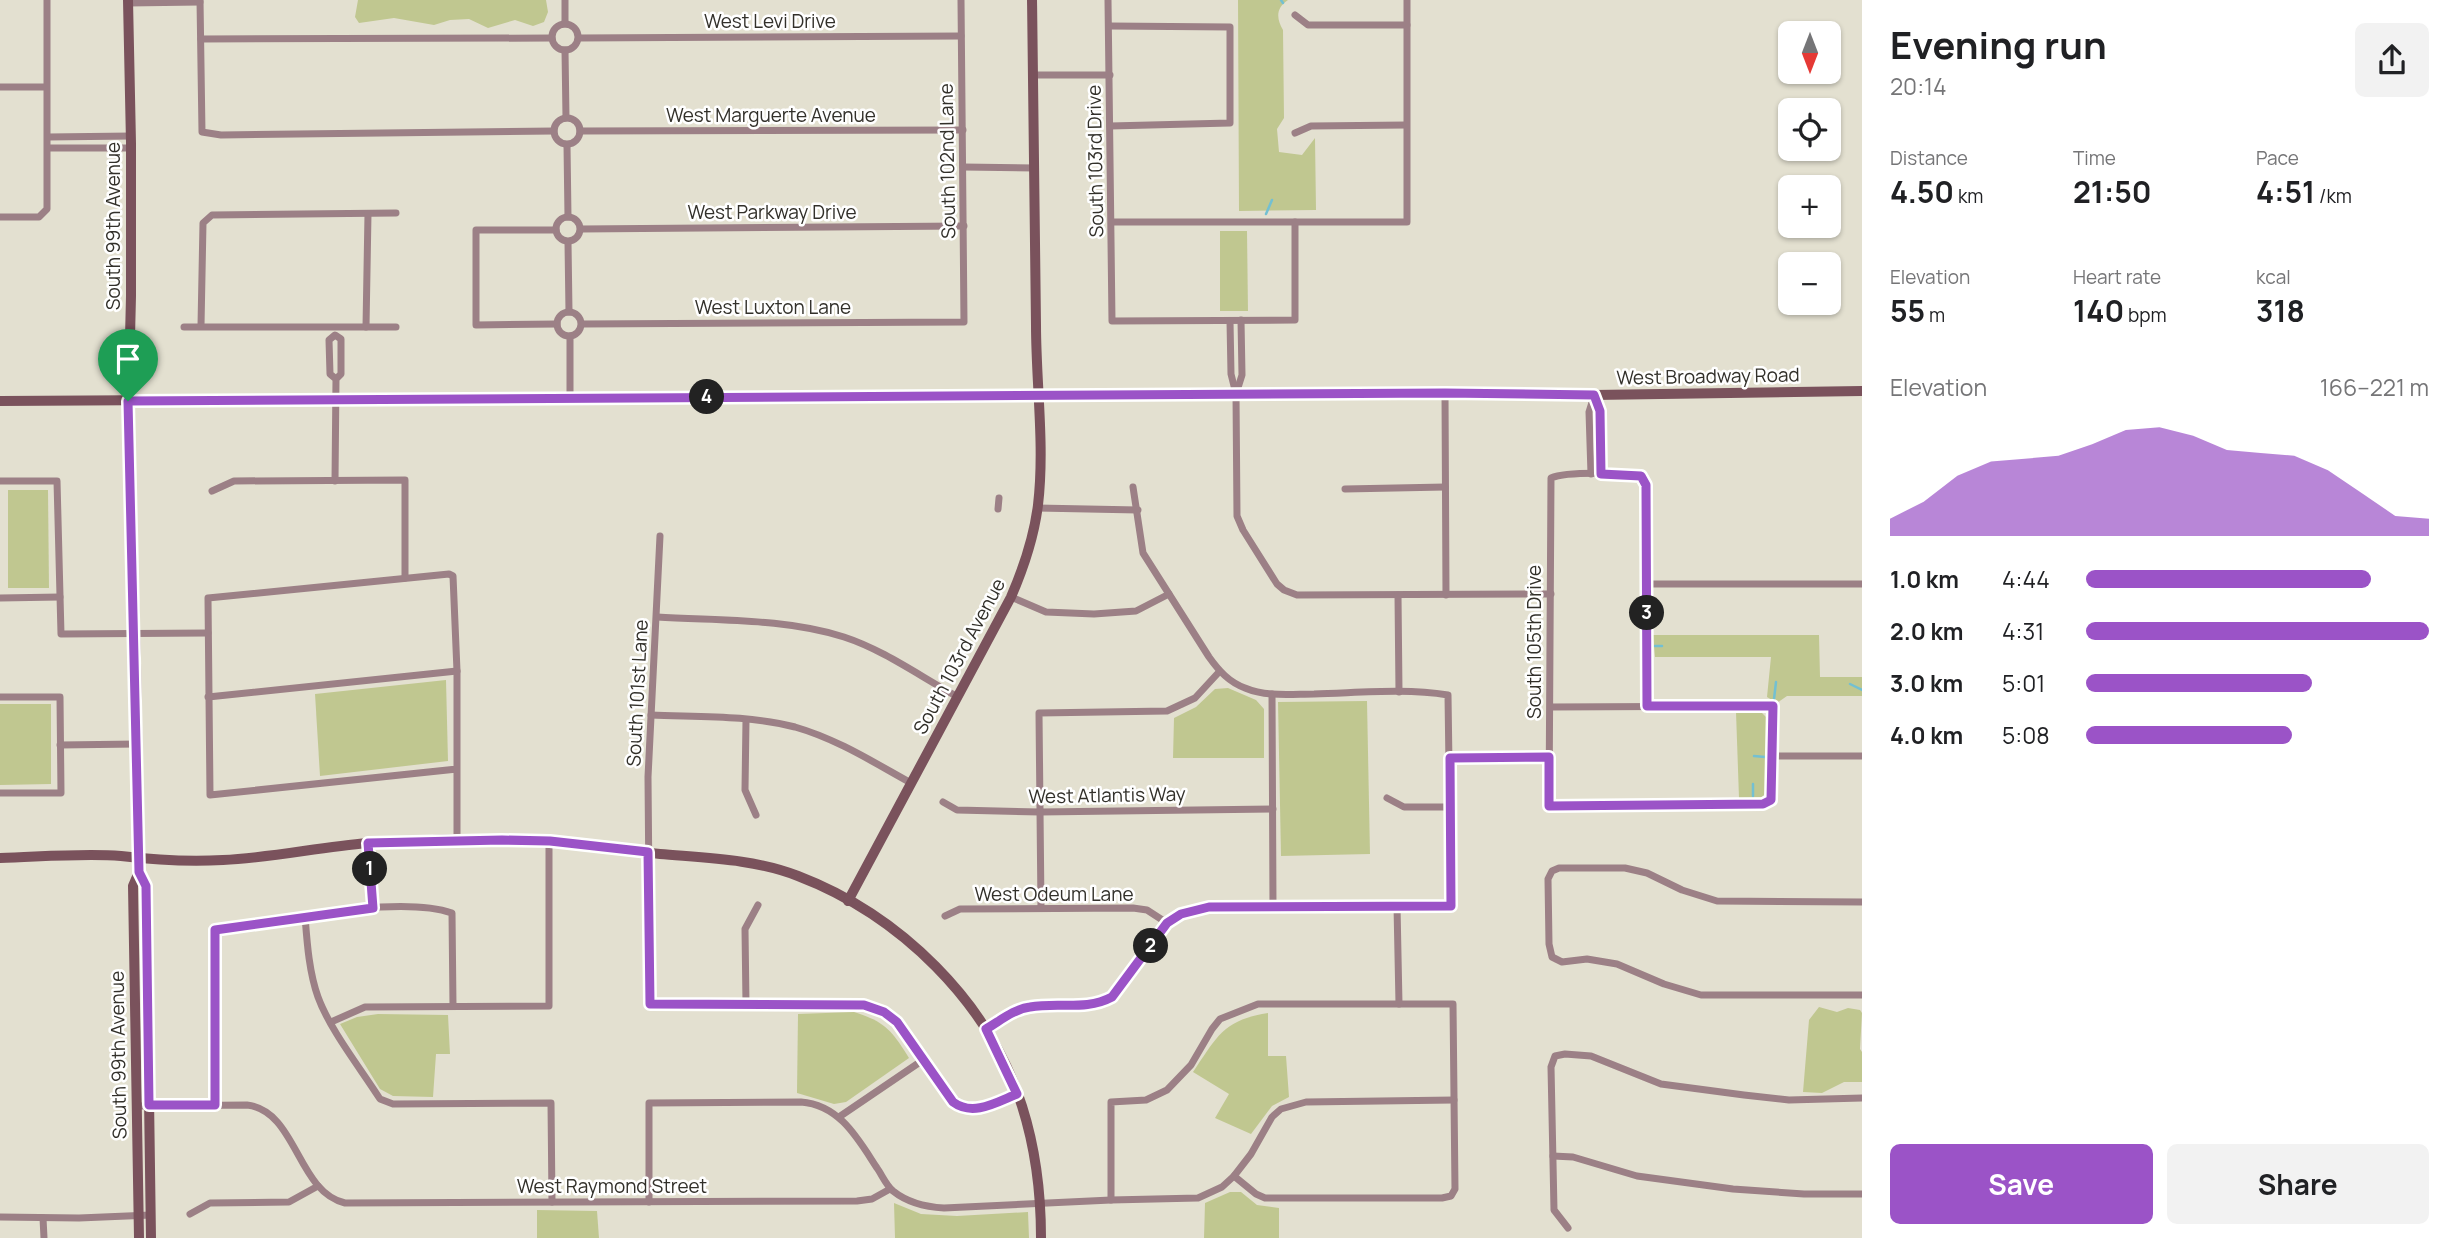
<!DOCTYPE html>
<meta charset="utf-8">
<style>
:root{--surface:#fff;--page:#f2f2f2;--text:#202124;--muted:#757577;--accent:#9b53c7}
body{margin:0;font-family:Manrope,sans-serif;background:var(--page);color:var(--text);height:100vh;display:flex;flex-direction:column;font-size:26px;white-space:nowrap}
*{box-sizing:border-box;margin:0}
p{font-size:23px;color:var(--muted)}
.icon{flex:none;width:38px;height:38px;fill:none;stroke:currentColor;stroke-width:2;stroke-linecap:round;stroke-linejoin:round}
.map{position:relative;flex:1;overflow:hidden}
.panel{display:flex;flex-direction:column;background:var(--surface);width:595px}
.panel>*{flex:none}
.needle{width:46px;rotate:180deg}
.tools{position:absolute;left:1778px;top:21px;display:grid;gap:14px}
.tools a{display:grid;place-items:center;width:63px;height:63px;border-radius:10px;background:var(--surface);box-shadow:0 2px 5px #0004;font-size:35px}
.pin{position:absolute;display:grid;place-items:center;width:60px;height:60px;color:#fff;margin:-72px -30px;border-radius:50% 50% 50% 0;rotate:-45deg;box-shadow:0 0 7px #0007}
.pin .icon{rotate:45deg}
.km{position:absolute;width:35px;height:35px;margin:-18px;border-radius:50%;background:#222;color:#fff;font-size:19px;line-height:35px;text-align:center}
.round{display:grid;place-items:center;flex:none;width:74px;height:74px;border-radius:10px;background:var(--page)}
.summary{display:flex;align-items:center;justify-content:space-between;height:119px;padding:0 28px}
h1{font-size:38px;font-weight:700;line-height:52px}
.figures{display:grid;grid-template-columns:repeat(3,1fr);gap:10px;height:119px;padding:7px 28px}
.figures div{display:grid;align-content:center}
.figures b{font-size:30px;font-weight:700}
.figures small{font-size:19px;font-weight:400}
.figures p{font-size:19px}
.chart{height:196px;padding:14px 28px}
.chart p{display:flex;justify-content:space-between}
.chart svg{width:100%;height:126px;margin-top:7px;fill:var(--accent);opacity:.7}
.action{display:flex;gap:14px;margin-top:auto;padding:14px 28px}
.action a{flex:1;height:80px;border-radius:10px;background:var(--accent);color:#fff;font-size:28px;font-weight:700;line-height:80px;text-align:center}
.action a+a{background:var(--page);color:var(--text)}
ul{padding:0 28px;list-style:none;font-size:23px}
li{display:grid;grid-template-columns:112px 84px 1fr;align-items:center;height:52px}
li i{height:18px;border-radius:9px;background:var(--accent)}
main{display:flex;flex:1;min-height:0}
.map>svg:first-child{display:block}
</style>
<main>
<div class="map">
<svg width="1862" height="1238" viewBox="0 0 1862 1238">
<rect width="100%" height="100%" fill="#e3e0d0"/>
<g fill="#c0c790">
<polygon points="358,0 546,0 548,12 544,22 533,26 515,20 488,28 469,19 450,20 434,25 394,18 359,23 355,17"/>
<path d="M 1238,0 L 1288,0 C 1276,8 1276,18 1283,30 L 1284,118 L 1277,129 L 1279,152 L 1302,155 L 1315,138 L 1316,210 L 1239,211 Z"/>
<polygon points="1220,231 1247,231 1248,311 1220,311"/>
<polygon points="8,490 48,490 49,588 8,588"/>
<polygon points="1653,635 1819,635 1820,677 1862,677 1862,696 1787,696 1777,703 1767,697 1771,657 1655,657"/>
<polygon points="446,680 448,761 320,776 315,694"/>
<polygon points="1228,688 1256,700 1264,709 1264,758 1173,758 1174,718 1196,707 1215,689"/>
<polygon points="1367,701 1370,854 1281,856 1278,702"/>
<polygon points="0,704 51,704 51,784 0,785"/>
<polygon points="1736,712 1762,713 1767,718 1767,792 1762,797 1739,798"/>
<polygon points="1819,1007 1837,1012 1848,1008 1860,1010 1862,1013 1860,1049 1862,1052 1862,1082 1844,1082 1822,1093 1803,1092 1809,1020"/>
<path d="M 854,1012 C 886,1022 892,1031 909,1058 L 846,1102 L 834,1104 L 797,1093 L 798,1014 Z"/>
<path d="M 1268,1013 L 1268,1056 L 1286,1056 L 1289,1097 L 1272,1106 L 1251,1134 L 1215,1118 L 1229,1094 L 1193,1072 C 1217,1037 1223,1020 1268,1013 Z"/>
<polygon points="378,1014 448,1015 450,1054 436,1054 433,1097 393,1096 380,1089 340,1024 357,1017"/>
<polygon points="1230,1192 1241,1192 1257,1205 1279,1208 1279,1238 1204,1238 1205,1203"/>
<polygon points="894,1203 921,1214 957,1216 1028,1212 1029,1238 895,1238"/>
<polygon points="537,1210 597,1211 599,1238 537,1238"/>
</g>
<g fill="none" stroke-linecap="round" stroke-linejoin="round">
<g stroke="#73c0d2" stroke-width="2.5">
<polyline points="1281,0 1283,3"/>
<polyline points="1266,214 1272,200"/>
<polyline points="1655,646 1662,646"/>
<polyline points="1850,684 1862,690"/>
<polyline points="1774,699 1776,682"/>
<polyline points="1754,756 1765,757"/>
<polyline points="1753,784 1753,796"/>
</g>
<g stroke="#9c8086" stroke-width="7">
<polyline points="200,0 202,132 221,135 554,131"/>
<polyline points="565,0 565,24"/>
<polyline points="1108,0 1112,321 1295,320 1295,222"/>
<polyline points="128,3 200,2"/>
<polyline points="1295,15 1308,25 1407,25"/>
<circle cx="565" cy="37" r="13"/>
<polyline points="1110,26 1230,27 1230,123 1110,126"/>
<polyline points="579,38 961,36"/>
<polyline points="201,39 552,38"/>
<polyline points="565,50 566,118"/>
<polyline points="1033,75 1110,75"/>
<polyline points="0,87 46,87"/>
<circle cx="567" cy="131" r="13"/>
<polyline points="580,131 963,130"/>
<polyline points="1295,133 1311,126 1406,125"/>
<polyline points="48,137 131,136"/>
<polyline points="567,145 568,217"/>
<polyline points="48,148 131,148"/>
<polyline points="963,167 1035,168"/>
<circle cx="568" cy="229" r="12"/>
<polyline points="0,217 39,217 47,209 47,0"/>
<polyline points="1112,222 1407,222 1407,0"/>
<polyline points="581,229 964,226"/>
<polyline points="556,230 476,230 476,325 557,324"/>
<polyline points="568,242 569,312"/>
<circle cx="569" cy="324" r="12"/>
<polyline points="1230,321 1231,374 1236,394 1237,516 1243,530 1277,584 1284,590 1297,595 1551,594"/>
<polyline points="582,324 964,322 961,0"/>
<polyline points="201,326 203,223 212,215 396,213"/>
<polyline points="184,327 396,327"/>
<polyline points="366,327 368,214"/>
<polyline points="570,336 570,398"/>
<polyline points="1445,393 1446,595"/>
<polyline points="1236,394 1242,375 1241,320"/>
<polyline points="1594,395 1599,411 1601,474"/>
<polyline points="1591,474 1589,412 1594,396"/>
<polyline points="0,481 57,481 61,634 208,633"/>
<polyline points="335,481 336,379 341,374 341,339 335,335 329,340 330,374 336,379"/>
<polyline points="1345,489 1445,487"/>
<polyline points="212,491 234,481 405,480 405,578"/>
<polyline points="1037,508 1138,510"/>
<polyline points="998,509 999,498"/>
<path d="M 660,536 L 648,777 L 650,1004 L 864,1005 C 871,1007 879,1009 885,1012 C 915,1029 931,1085 961,1108 L 979,1108 L 1017,1094"/>
<polyline points="1647,584 1862,584"/>
<polyline points="1398,595 1399,692"/>
<polyline points="1011,597 1046,612 1094,614 1136,611 1169,594"/>
<polyline points="0,598 60,597"/>
<path d="M 657,617 C 718,621 784,618 844,637 C 884,650 921,677 958,697"/>
<polyline points="1272,694 1273,906"/>
<polyline points="0,697 60,697 61,793 0,793"/>
<polyline points="208,697 457,671"/>
<path d="M 1550,707 L 1773,706 L 1771,800 L 1763,804 L 1549,806 L 1551,478 C 1567,471 1623,473 1641,476 L 1646,485 L 1647,706"/>
<path d="M 651,715 C 698,717 749,715 795,727 C 837,739 873,762 911,783"/>
<polyline points="746,720 745,790 756,815"/>
<polyline points="60,745 137,744"/>
<polyline points="1773,756 1862,756"/>
<polyline points="1450,758 1549,757"/>
<polyline points="1387,798 1404,807 1450,807"/>
<polyline points="943,802 957,810 1040,812 1273,809"/>
<polyline points="457,841 457,671 453,576 449,574 208,598 210,795 457,769"/>
<polyline points="367,843 373,908"/>
<polyline points="1862,902 1717,901 1682,890 1647,873 1625,868 1559,868 1552,871 1548,879 1549,944 1552,957 1562,962 1587,959 1617,964 1664,984 1701,995 1862,995"/>
<polyline points="1397,906 1399,1004"/>
<polyline points="1041,907 1039,713 1167,711 1195,698 1219,672"/>
<path d="M 305,916 C 307,942 309,972 318,997 C 330,1030 361,1069 380,1099 L 393,1104 L 551,1103 L 552,1202"/>
<polyline points="945,916 960,909 1133,908 1147,910 1167,923"/>
<polyline points="746,1004 745,929 758,905"/>
<polyline points="331,1022 365,1007 549,1006 549,841"/>
<path d="M 986,1029 C 1000,1021 1014,1010 1030,1007 C 1059,1002 1086,1011 1112,997 L 1167,923 L 1181,914 L 1196,909 L 1451,906 L 1448,695 C 1404,688 1358,693 1314,694 C 1291,694 1266,697 1245,688 C 1229,682 1219,671 1209,657 L 1143,553 L 1133,487"/>
<path d="M 215,1105 L 215,930 C 274,921 399,894 452,913 L 453,1006"/>
<path d="M 137,1106 L 247,1105 C 297,1111 297,1192 345,1203 L 857,1201 L 872,1199 L 890,1189"/>
<polyline points="839,1117 923,1060"/>
<polyline points="1553,1156 1573,1157 1637,1176 1733,1189 1804,1194 1862,1194"/>
<polyline points="1111,1200 1111,1102 1146,1100 1167,1090 1191,1065 1212,1029 1220,1019 1258,1004 1453,1004 1455,1189 1451,1196 1442,1198 1265,1198 1256,1194 1234,1176"/>
<path d="M 649,1202 L 649,1103 L 801,1102 C 840,1105 858,1139 877,1168 C 882,1175 886,1185 893,1191 C 908,1203 925,1207 944,1208 L 1111,1200 L 1198,1198 L 1222,1187 L 1234,1176 L 1251,1154 L 1272,1117 L 1281,1109 L 1306,1102 L 1454,1100"/>
<polyline points="190,1214 210,1203 289,1202 318,1186"/>
<polyline points="0,1217 79,1218 151,1215"/>
<polyline points="43,1218 44,1238"/>
<polyline points="1568,1228 1554,1210 1551,1067 1555,1056 1565,1054 1591,1056 1661,1084 1744,1095 1789,1100 1862,1098"/>
</g>
<g stroke="#7a525c" stroke-width="10">
<polyline points="128,0 131,143 131,296 128,420 136,663 139,859 139,872 133,886 139,1238"/>
<polyline points="0,401 1366,393 1594,395 1862,391"/>
<path d="M 0,858 C 39,857 82,853 121,856 C 155,860 188,862 223,860 C 271,858 319,847 368,843 C 427,839 488,838 546,841 C 584,843 623,850 660,854 C 706,858 755,859 798,876 C 900,915 989,1002 1022,1106 C 1036,1150 1041,1193 1041,1238"/>
<polyline points="139,872 146,886 151,1238"/>
<path d="M 848,901 L 1011,597 C 1024,567 1034,537 1038,505 C 1045,446 1036,384 1036,325 C 1035,216 1034,108 1032,0"/>
</g>
</g>
<g fill="none" stroke-linecap="round" stroke-linejoin="round">
<defs>
<path id="route" d="M 1445,393 L 1594,395 L 1600,411 L 1601,474 L 1641,476 L 1646,485 L 1647,706 L 1773,706 L 1771,800 L 1763,804 L 1549,806 L 1549,757 L 1450,758 L 1451,906 L 1209,907 L 1181,914 L 1167,923 L 1112,997 C 1086,1011 1059,1002 1030,1007 C 1014,1009 1000,1021 986,1029 L 1017,1094 C 997,1102 973,1117 953,1102 L 897,1022 L 884,1012 L 864,1005 L 650,1004 L 648,852 L 550,841 L 502,840 L 368,843 L 373,908 L 215,930 L 215,1105 L 149,1105 L 146,886 L 139,872 L 128,401 Z"/>
</defs>
<use href="#route" stroke="#fff" stroke-width="14"/>
<use href="#route" stroke="#9b53c7" stroke-width="9"/>
</g>
<g text-anchor="middle" stroke-width="5" stroke-linejoin="round" paint-order="stroke">
<g font-size="19" fill="#32302a" stroke="#fff">
<text x="770" y="28">West Levi Drive</text>
<text x="771" y="122">West Marguerte Avenue</text>
<text transform="translate(947 161) rotate(-91)" y="7">South 102nd Lane</text>
<text transform="translate(1095 161) rotate(-91)" y="7">South 103rd Drive</text>
<text x="772" y="219">West Parkway Drive</text>
<text transform="translate(113 226) rotate(-90)" y="7">South 99th Avenue</text>
<text x="773" y="314">West Luxton Lane</text>
<text transform="translate(1708 376) rotate(-1)" y="7">West Broadway Road</text>
<text transform="translate(1534 642) rotate(-90)" y="7">South 105th Drive</text>
<text transform="translate(959 656) rotate(-62)" y="7">South 103rd Avenue</text>
<text transform="translate(637 693) rotate(-87)" y="7">South 101st Lane</text>
<text transform="translate(1107 795) rotate(-1)" y="7">West Atlantis Way</text>
<text x="1054" y="901">West Odeum Lane</text>
<text transform="translate(118 1055) rotate(-91)" y="7">South 99th Avenue</text>
<text x="612" y="1193">West Raymond Street</text>
</g>
</g>
</svg>
<div class="tools">
<a><svg class="needle" viewBox="-14 -14 28 28"><path d="M0-13l5 13h-10z" fill="#e53935"/><path d="M0 13l5-13h-10z" fill="#757577"/></svg></a>
<a><svg class="icon" aria-label="locate" viewBox="0 0 24 24"><circle cx="12" cy="12" r="6"/><path d="M12 2v4M12 18v4M2 12h4M18 12h4"/></svg></a>
<a>+</a>
<a>−</a>
</div>
<div class="pin" style="left:128px;top:401px;background:#1e9e55"><svg class="icon" aria-label="arrive" viewBox="0 0 24 24"><path d="M6 21V4h12l-3 4 3 4H6"/></svg></div>
<b class="km" style="left:370px;top:869px">1</b>
<b class="km" style="left:1151px;top:946px">2</b>
<b class="km" style="left:1647px;top:613px">3</b>
<b class="km" style="left:707px;top:397px">4</b>
</div>
<section class="panel">
<div class="summary"><div><h1>Evening run</h1><p>20:14</p></div><a class="round"><svg class="icon" aria-label="share" viewBox="0 0 24 24"><path d="M12 15V3M7 8l5-5 5 5M5 13v7h14v-7"/></svg></a></div>
<div class="figures">
<div><p>Distance</p><b>4.50<small> km</small></b></div>
<div><p>Time</p><b>21:50</b></div>
<div><p>Pace</p><b>4:51<small> /km</small></b></div>
</div>
<div class="figures">
<div><p>Elevation</p><b>55<small> m</small></b></div>
<div><p>Heart rate</p><b>140<small> bpm</small></b></div>
<div><p>kcal</p><b>318</b></div>
</div>
<div class="chart"><p><span>Elevation</span>166–221 m</p>
<svg viewBox="0 0 160 44" preserveAspectRatio="none"><path d="M0 44V38L10 32L20 23L30 18L40 17L50 16L60 12L70 7L80 6L90 9L100 14L110 15L120 16L130 21L140 29L150 37L160 38V44z"/></svg>
</div>
<ul>
<li><b>1.0 km</b>4:44<i style="width:83%"></i></li>
<li><b>2.0 km</b>4:31<i style="width:100%"></i></li>
<li><b>3.0 km</b>5:01<i style="width:66%"></i></li>
<li><b>4.0 km</b>5:08<i style="width:60%"></i></li>
</ul>
<div class="action"><a>Save</a><a>Share</a></div>
</section>
</main>
